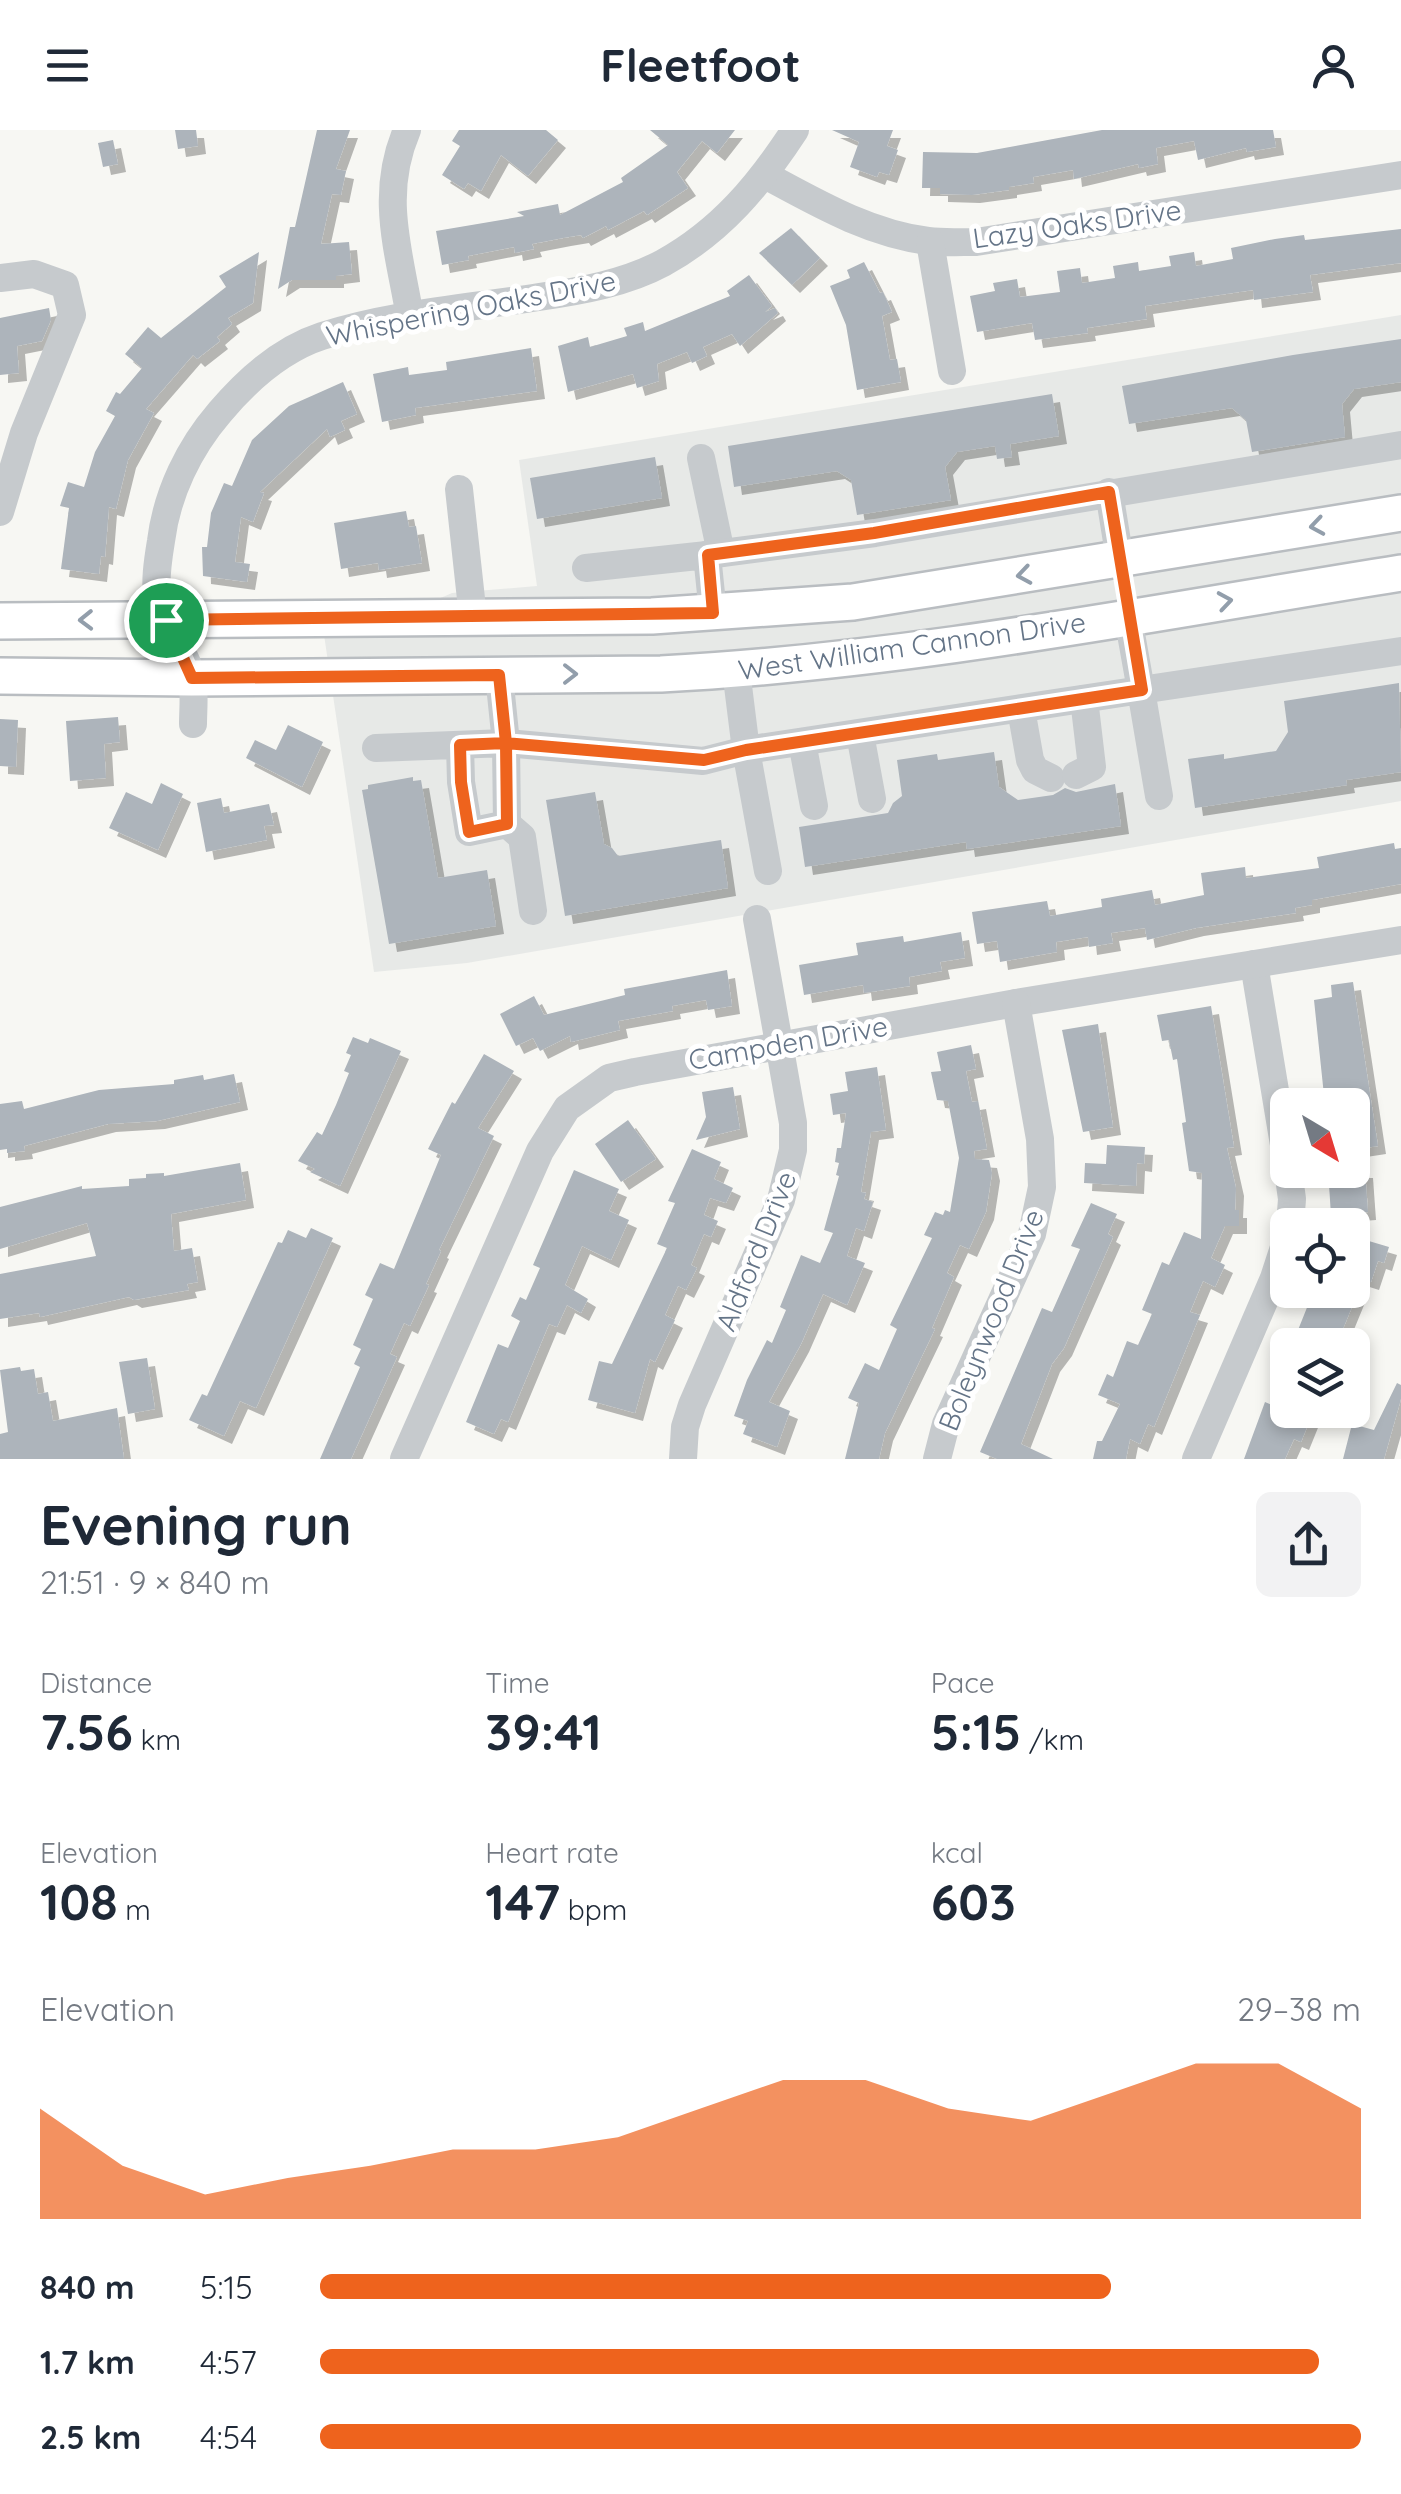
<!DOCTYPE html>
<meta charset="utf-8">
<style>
:root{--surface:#fff;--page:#f2f2f3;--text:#1f2937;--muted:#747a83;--accent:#ee631d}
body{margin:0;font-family:Quicksand,sans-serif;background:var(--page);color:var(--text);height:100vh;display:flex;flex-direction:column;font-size:38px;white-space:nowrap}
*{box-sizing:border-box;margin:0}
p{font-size:32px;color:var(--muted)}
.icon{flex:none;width:55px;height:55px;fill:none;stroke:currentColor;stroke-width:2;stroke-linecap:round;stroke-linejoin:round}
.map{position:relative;height:1329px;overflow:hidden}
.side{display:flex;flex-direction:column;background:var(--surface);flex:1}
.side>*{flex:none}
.needle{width:65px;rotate:142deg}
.controls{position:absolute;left:1270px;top:958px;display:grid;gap:20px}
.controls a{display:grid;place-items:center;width:100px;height:100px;border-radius:15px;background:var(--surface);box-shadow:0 5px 15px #0003;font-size:50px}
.pin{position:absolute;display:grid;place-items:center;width:85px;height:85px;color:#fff;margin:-42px;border:5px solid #fff;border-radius:50%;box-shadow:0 2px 10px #0007}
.round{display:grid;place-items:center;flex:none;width:105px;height:105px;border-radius:15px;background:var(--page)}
.summary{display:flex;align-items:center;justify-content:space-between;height:170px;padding:0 40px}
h1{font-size:55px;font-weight:700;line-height:75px}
.figures{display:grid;grid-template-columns:repeat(3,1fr);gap:15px;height:170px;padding:10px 40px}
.figures div{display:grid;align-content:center}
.figures b{font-size:50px;font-weight:700}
.figures small{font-size:28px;font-weight:400}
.figures p{font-size:28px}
.chart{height:280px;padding:20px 40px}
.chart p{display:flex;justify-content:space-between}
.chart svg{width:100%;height:180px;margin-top:10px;fill:var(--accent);opacity:.7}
ul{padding:0 40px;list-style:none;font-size:32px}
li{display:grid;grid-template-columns:160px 120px 1fr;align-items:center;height:75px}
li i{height:25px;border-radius:12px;background:var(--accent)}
header{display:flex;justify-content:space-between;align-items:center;height:130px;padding:0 40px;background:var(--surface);font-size:45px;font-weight:700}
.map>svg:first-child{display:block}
</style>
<header><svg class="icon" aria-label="menu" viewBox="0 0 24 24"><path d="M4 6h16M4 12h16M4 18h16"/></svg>Fleetfoot<svg class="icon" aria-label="person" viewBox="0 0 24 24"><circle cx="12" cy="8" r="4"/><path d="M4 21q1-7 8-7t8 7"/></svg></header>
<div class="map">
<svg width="1401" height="1329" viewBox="0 0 1401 1329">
<defs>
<filter id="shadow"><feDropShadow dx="8" dy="8" stdDeviation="0" flood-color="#0004"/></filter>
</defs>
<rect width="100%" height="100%" fill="#f7f7f3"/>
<polygon fill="#e7e9e7" points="1401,185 1401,671 467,833 374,842 319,471 436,470 452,463 537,456 519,330"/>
<g fill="#adb4bb" filter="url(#shadow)">
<polygon points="175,0 196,0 198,16 178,19"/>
<polygon points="317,0 350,0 336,39 346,41 341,65 332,64 321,114 349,112 352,144 336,146 336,150 292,150 278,159 290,97 295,97"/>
<polygon points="459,0 546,0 558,10 528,46 501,25 481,61 468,53 464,59 442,45 460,16 452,11"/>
<polygon points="650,0 735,0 717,23 702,11 677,42 688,58 647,85 644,81 608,100 606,96 583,108 581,105 563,108 532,114 534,119 515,123 514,117 468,126 469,130 442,135 436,101 524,86 517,82 558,74 560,85 623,52 621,48 668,15"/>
<polygon points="832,0 893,0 887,16 898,20 889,45 879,42 877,47 850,37 859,12"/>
<polygon points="1102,0 1273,0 1276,17 1247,22 1246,18 1198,30 1194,11 1156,18 1158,34 1139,38 1138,34 1074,49 1073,40 1033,47 1034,53 1009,57 1009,60 972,65 940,64 940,58 922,58 923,22 977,23"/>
<polygon points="113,10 118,34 103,37 98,13"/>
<polygon points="791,98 820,128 792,155 759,123"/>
<polygon points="1401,99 1401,133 1310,145 1313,162 1254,170 1253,160 1145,176 1147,189 1087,198 1088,203 1035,210 1032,193 977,202 970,166 995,161 993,153 1017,149 1020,167 1060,162 1057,141 1080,138 1082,153 1115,148 1113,136 1138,132 1139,141 1171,136 1169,126 1194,122 1196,136 1233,129 1231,118 1275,109 1304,105 1305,110"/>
<polygon points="259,122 253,173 228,188 232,194 217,207 220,211 197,229 193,225 146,279 154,283 128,330 116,379 109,377 105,427 101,426 99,444 61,439 69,378 60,376 68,352 84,357 95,322 115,286 106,281 116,262 120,264 142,238 125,224 148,197 161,208 226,157 219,146"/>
<polygon points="864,132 880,163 883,162 892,182 882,186 890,230 897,229 901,252 857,260 846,195 830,156 850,148 847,140"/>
<polygon points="749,145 772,176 765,182 775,178 778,183 740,216 732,204 703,217 707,226 692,233 687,222 657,234 659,251 637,258 633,244 568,262 558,216 588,207 590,217 627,206 624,198 643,192 645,201 730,166 727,161"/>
<polygon points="49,178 51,190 42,211 17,216 19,243 0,245 0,188"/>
<polygon points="1401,209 1401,252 1354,259 1342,274 1345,307 1252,322 1246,290 1232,278 1129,294 1122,256 1293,225"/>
<polygon points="531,218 537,261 415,278 416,285 382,292 373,244 408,237 409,245 447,240 446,232"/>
<polygon points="343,252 357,284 341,291 345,300 330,307 327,299 260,362 264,363 253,392 241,387 235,432 250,434 247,452 203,446 202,417 207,417 211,383 224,353 232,356 252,310 289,276"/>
<polygon points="1052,264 1059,306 1010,314 1012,327 997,329 995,316 957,322 945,337 951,370 857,385 851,350 837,341 734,357 728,316"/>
<polygon points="655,327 662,368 537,389 530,348"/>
<polygon points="406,381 409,397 416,396 422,433 379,440 378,433 341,439 334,393"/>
<polygon points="1399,553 1401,642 1346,650 1347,655 1195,678 1188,629 1224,624 1224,629 1276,621 1288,602 1284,571"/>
<polygon points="118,587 120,612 104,614 106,648 70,651 66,591"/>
<polygon points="0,589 18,590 16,637 0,636"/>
<polygon points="288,595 323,612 302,657 246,628 255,610 276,620"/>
<polygon points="994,622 999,657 1018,670 1053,665 1065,658 1076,662 1115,654 1121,696 967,719 966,712 805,737 799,697 888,683 893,673 902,666 897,630 937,624 938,630"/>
<polygon points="413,647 413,651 421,650 438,748 487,740 496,796 389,814 362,660 368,659 368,655"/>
<polygon points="161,653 183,664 158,720 109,698 126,662 152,674"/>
<polygon points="595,662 604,714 612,718 618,726 721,710 728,758 565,786 546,670"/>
<polygon points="221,668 224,683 269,674 274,695 264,696 267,710 206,722 197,673"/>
<polygon points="1394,713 1395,719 1401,718 1401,754 1312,770 1312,775 1295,778 1296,783 1196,798 1147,810 1145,798 1111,803 1113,813 1089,817 1088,807 1056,812 1057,822 1000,832 997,811 977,814 972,782 1047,771 1050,786 1102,777 1101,769 1152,760 1155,775 1204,765 1201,743 1245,737 1246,748 1319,738 1317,727"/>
<polygon points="961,802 965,828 940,832 942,841 909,847 910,856 864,863 863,855 804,865 799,835 858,825 856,813 903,806 904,812"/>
<polygon points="727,840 732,876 708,880 706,870 672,876 673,881 618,891 620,900 571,912 570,906 540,921 533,908 516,916 500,884 534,866 544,885 625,865 624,859"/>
<polygon points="1353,852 1378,1016 1352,1020 1352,975 1325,975 1314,870 1332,867 1331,855"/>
<polygon points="1211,876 1234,1017 1227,1018 1236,1058 1235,1080 1239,1080 1239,1096 1225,1096 1211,1128 1225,1135 1215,1157 1203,1151 1190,1182 1200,1185 1154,1297 1148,1294 1140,1314 1130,1309 1126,1329 1093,1329 1097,1311 1102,1311 1120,1274 1098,1265 1107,1244 1113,1247 1127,1211 1138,1215 1152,1184 1142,1180 1162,1132 1169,1135 1184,1102 1201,1109 1202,1043 1189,1041 1182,993 1186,992 1177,929 1173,930 1169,910 1162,911 1157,885"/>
<polygon points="1098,894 1113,997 1083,1002 1062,900"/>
<polygon points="353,907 368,913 370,908 401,921 340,1056 310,1042 315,1039 298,1031 317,1002 322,1005 336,975 349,943 344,941 351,925 346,923"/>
<polygon points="971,915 976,939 966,941 972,972 978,971 987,1019 974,1021 975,1029 989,1030 992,1043 986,1082 969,1119 960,1115 947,1143 954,1147 932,1198 935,1199 885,1303 879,1329 845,1329 859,1273 848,1268 865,1233 879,1240 897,1199 890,1195 932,1108 924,1105 935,1082 943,1085 945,1080 950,1082 959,1028 948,971 937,970 931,942 941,941 937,922"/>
<polygon points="484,924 514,941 478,998 494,1006 439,1120 441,1121 426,1154 429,1155 410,1196 404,1193 390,1224 397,1227 351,1329 320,1329 360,1237 354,1234 361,1219 353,1215 373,1169 365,1165 380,1133 394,1139 441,1025 428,1019 452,972 455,974"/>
<polygon points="877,937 886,1000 871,1002 861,1062 866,1063 864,1069 873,1072 864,1101 856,1098 847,1126 865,1133 847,1175 823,1164 801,1214 769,1272 790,1281 777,1317 743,1304 748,1291 734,1286 747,1250 767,1210 772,1213 786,1180 780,1177 801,1125 820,1133 833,1103 824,1100 839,1046 836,1045 839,1033 835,1032 837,1018 841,1018 846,983 833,985 830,964 848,961 845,942"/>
<polygon points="234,944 240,972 157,991 108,994 24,1016 25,1021 7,1023 7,1019 0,1020 0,974 22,971 24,979 99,960 174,954 174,950 203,945 204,950"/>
<polygon points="733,957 740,999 696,1010 706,987 702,962"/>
<polygon points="628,990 656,1029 621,1052 595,1014"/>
<polygon points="1107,1015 1145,1017 1144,1034 1137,1033 1136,1056 1084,1053 1085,1033 1106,1034"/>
<polygon points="692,1019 721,1032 714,1049 733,1058 726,1073 710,1068 704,1085 718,1091 711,1107 704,1104 691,1135 697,1138 686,1160 678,1156 665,1185 675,1190 655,1232 650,1229 635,1283 588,1270 599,1231 612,1234 667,1118 657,1114 675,1073 668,1071"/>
<polygon points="240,1033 246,1070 171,1084 174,1121 192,1118 198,1152 187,1154 189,1160 134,1170 129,1167 40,1187 39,1183 0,1189 0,1144 96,1126 87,1093 0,1119 0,1077 82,1056 82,1059 129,1056 129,1049 146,1048 146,1044 164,1043 164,1046"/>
<polygon points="574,1040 619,1059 609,1081 629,1090 611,1130 582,1116 565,1155 588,1169 581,1183 567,1175 557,1197 549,1194 508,1292 501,1289 494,1304 466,1292 498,1214 508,1218 520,1191 511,1186 520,1167 526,1170 540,1138 533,1135"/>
<polygon points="1328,1040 1365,1040 1368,1082 1331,1085"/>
<polygon points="1091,1073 1117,1084 1108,1104 1113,1107 1064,1218 1052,1234 1021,1314 1053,1329 997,1329 980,1322 1042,1178 1052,1182 1080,1119 1071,1116"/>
<polygon points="311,1098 333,1108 256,1278 240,1271 224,1306 189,1290 202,1264 207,1266 278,1112 282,1113 288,1100 306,1108"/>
<polygon points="1352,1106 1389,1117 1384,1133 1378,1131 1371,1152 1352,1146"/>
<polygon points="1321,1160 1359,1160 1340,1206 1330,1202 1325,1215 1292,1215 1312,1165 1318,1167"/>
<polygon points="147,1228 155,1279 128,1284 119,1232"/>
<polygon points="20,1237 21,1241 34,1239 38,1264 48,1262 53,1291 117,1278 124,1329 0,1329 0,1304 8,1302 0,1240"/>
<polygon points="1397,1253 1401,1255 1401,1269 1384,1329 1343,1329 1352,1294 1374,1300"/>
<polygon points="1265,1272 1284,1280 1314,1280 1301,1312 1294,1309 1285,1329 1244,1329"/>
</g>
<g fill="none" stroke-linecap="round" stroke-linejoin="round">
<defs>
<g id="major">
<polyline points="0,491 652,486 853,472 1401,383"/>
<path d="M 0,546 L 192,548 L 661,544 C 910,531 1156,482 1401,443"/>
</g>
</defs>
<use href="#major" stroke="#b9bdc1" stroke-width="40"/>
<g stroke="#c6cacd" stroke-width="28">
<path d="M 407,0 C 379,65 399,121 410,187"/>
<path d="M 765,45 C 817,73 868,103 928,111 C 943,113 960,112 976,112 L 1401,45"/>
<polyline points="930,112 952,241"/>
<polyline points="0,148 34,144 65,155 72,185 24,303 0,382"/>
<polyline points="701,328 721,423"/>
<polyline points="459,359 473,487"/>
<polyline points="1109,362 1120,430"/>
<polyline points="707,425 875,403 1401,315"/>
<polyline points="586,438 707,425 713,483"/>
<polyline points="1128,487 1141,560 1401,521"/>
<polyline points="736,540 746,620 1141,560 1159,666"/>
<polyline points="499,545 506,613 703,631 746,620 768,741"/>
<polyline points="1021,579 1030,630 1035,640 1051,648"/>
<path d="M 193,594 C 193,580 195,562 192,548 C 186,522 165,498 158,472 C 154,454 158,429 161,411 C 167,363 189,318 220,282 C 247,250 282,219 322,206 C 391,184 468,178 539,167 C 581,161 626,153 663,133 C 721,101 759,55 795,0"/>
<polyline points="860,604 872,669"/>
<polyline points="802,612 814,676"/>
<polyline points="376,618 506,613 507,694 469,702 461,652 460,615"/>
<polyline points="1076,645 1092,637 1084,569"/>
<polyline points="507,694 522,707 533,781"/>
<polyline points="1254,834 1288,1039"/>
<polyline points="1288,1040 1292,1069 1290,1095"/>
<polyline points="404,1329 540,1021 567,978 609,948 635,942 1016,873 1401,810"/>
<polyline points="683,1329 685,1297 692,1275 781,1070 793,1020 793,993 757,789"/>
<polyline points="937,1329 946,1294 1032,1104 1042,1057 1040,1009 1016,873"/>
<polyline points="1196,1329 1274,1148 1288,1105"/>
</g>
<use href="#major" stroke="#fff" stroke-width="35"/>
</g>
<defs><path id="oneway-chevron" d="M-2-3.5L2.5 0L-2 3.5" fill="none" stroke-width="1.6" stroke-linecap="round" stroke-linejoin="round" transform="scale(2.5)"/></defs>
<g stroke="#929eab">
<use href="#oneway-chevron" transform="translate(1317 396) rotate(171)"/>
<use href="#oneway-chevron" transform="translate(1024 445) rotate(171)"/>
<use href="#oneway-chevron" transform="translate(1225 471) rotate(-9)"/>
<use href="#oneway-chevron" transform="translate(86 490) rotate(179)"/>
<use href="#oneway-chevron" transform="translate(570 544)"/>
</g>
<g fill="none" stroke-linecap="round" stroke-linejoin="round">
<defs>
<polyline id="route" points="166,490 192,548 499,545 506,613 507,694 469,702 461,652 460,615 506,613 704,630 746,620 1142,560 1109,362 874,403 708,425 713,483 166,490"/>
</defs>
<use href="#route" stroke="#fff" stroke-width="20"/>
<use href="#route" stroke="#ee631d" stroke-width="12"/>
</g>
<g text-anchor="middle" stroke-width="10" stroke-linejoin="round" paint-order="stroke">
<g font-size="28" fill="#647487" stroke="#fff">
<text transform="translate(1077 94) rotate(-8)" y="10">Lazy Oaks Drive</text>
<text transform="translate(471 178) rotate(-11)" y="10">Whispering Oaks Drive</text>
<text transform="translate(912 516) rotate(-8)" y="10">West William Cannon Drive</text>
<text transform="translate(788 913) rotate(-10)" y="10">Campden Drive</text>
<text transform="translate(756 1121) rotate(-68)" y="10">Aldford Drive</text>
<text transform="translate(991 1190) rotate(-68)" y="10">Boleynwood Drive</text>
</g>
</g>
</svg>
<div class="controls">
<a><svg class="needle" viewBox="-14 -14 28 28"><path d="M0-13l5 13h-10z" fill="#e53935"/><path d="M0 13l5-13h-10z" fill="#747a83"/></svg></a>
<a><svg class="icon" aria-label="locate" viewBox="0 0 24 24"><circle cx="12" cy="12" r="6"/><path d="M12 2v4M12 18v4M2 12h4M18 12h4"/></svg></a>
<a><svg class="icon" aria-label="layers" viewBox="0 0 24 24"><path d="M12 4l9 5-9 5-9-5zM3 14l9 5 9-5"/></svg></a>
</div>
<div class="pin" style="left:166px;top:490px;background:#1e9e55"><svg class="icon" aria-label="arrive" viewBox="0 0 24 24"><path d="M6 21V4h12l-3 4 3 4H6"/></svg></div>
</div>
<section class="side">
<div class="summary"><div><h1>Evening run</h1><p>21:51 · 9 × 840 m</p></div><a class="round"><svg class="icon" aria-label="share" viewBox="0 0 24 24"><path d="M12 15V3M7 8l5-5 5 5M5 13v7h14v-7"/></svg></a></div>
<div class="figures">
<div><p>Distance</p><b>7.56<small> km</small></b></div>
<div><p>Time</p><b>39:41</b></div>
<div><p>Pace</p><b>5:15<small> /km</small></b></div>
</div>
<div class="figures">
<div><p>Elevation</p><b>108<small> m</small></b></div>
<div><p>Heart rate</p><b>147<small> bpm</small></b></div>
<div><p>kcal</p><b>603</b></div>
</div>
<div class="chart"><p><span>Elevation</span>29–38 m</p>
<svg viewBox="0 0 160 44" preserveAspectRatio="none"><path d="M0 44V17L10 31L20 38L30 34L40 31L50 27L60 27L70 24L80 17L90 10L100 10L110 17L120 20L130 13L140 6L150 6L160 17V44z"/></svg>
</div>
<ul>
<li><b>840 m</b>5:15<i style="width:76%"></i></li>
<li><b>1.7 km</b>4:57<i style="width:96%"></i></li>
<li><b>2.5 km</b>4:54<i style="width:100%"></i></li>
</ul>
</section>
